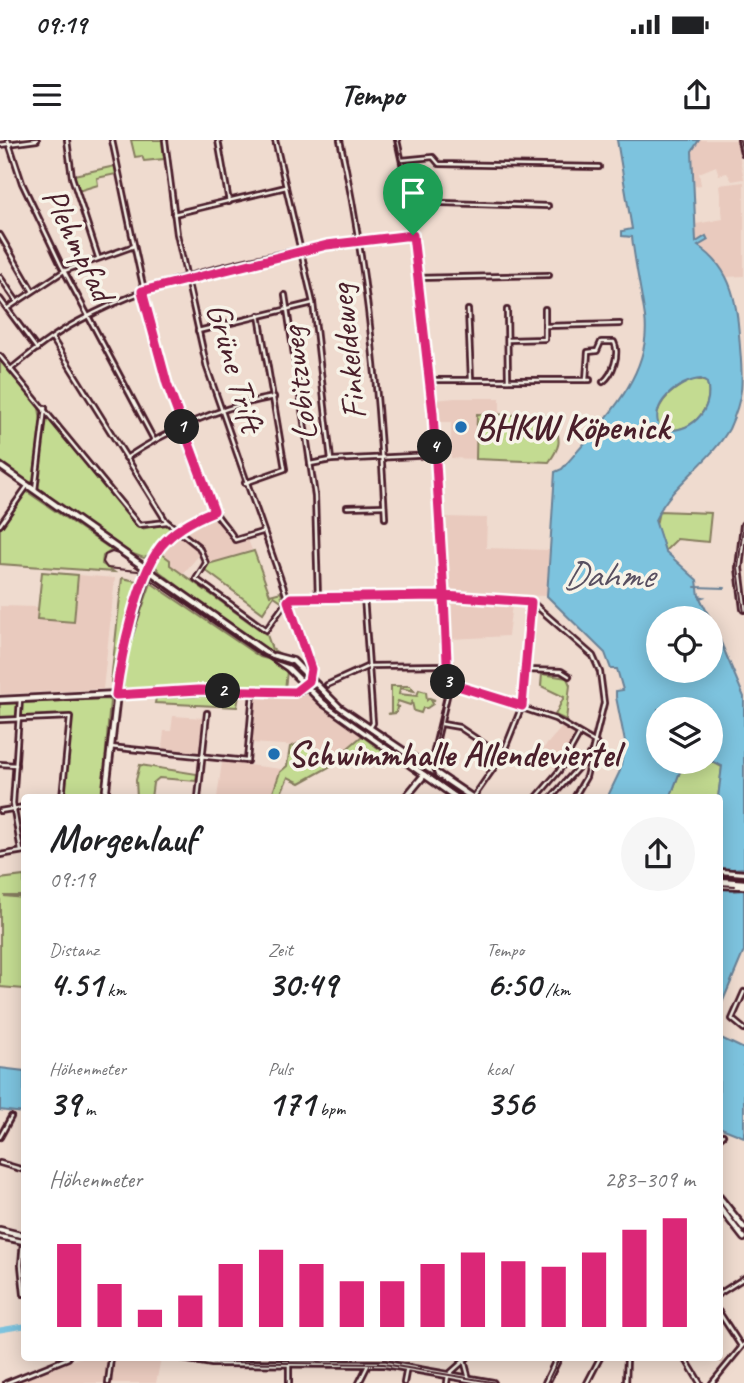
<!DOCTYPE html>
<html lang="de">
<meta charset="utf-8">
<style>
:root{--surface:#fff;--page:#f6f6f6;--text:#202124;--muted:#757577;--accent:#db2777}
body{margin:0;font-family:Caveat,sans-serif;background:var(--page);color:var(--text);height:100vh;display:flex;flex-direction:column;font-size:26px;white-space:nowrap}
*{box-sizing:border-box;margin:0}
p{font-size:23px;color:var(--muted)}
.icon{flex:none;width:38px;height:38px;fill:none;stroke:currentColor;stroke-width:2;stroke-linecap:round;stroke-linejoin:round}
.map{position:relative;flex:1;overflow:hidden}
.details{position:absolute;left:21px;top:654px;width:702px;height:567px;display:flex;flex-direction:column;background:var(--surface);border-radius:7px;box-shadow:0 4px 18px #0003}
.details>*{flex:none}
.controls{position:absolute;left:646px;top:466px;display:grid;gap:14px}
.controls a{display:grid;place-items:center;width:77px;height:77px;border-radius:50%;background:var(--surface);box-shadow:0 4px 18px #0003;font-size:35px}
.pin{position:absolute;display:grid;place-items:center;width:60px;height:60px;color:#fff;margin:-72px -30px;border-radius:50% 50% 50% 0;rotate:-45deg;box-shadow:0 0 7px #0007}
.pin .icon{rotate:45deg}
.km{position:absolute;width:35px;height:35px;margin:-18px;border-radius:50%;background:#222;color:#fff;font-size:19px;line-height:35px;text-align:center}
.round{display:grid;place-items:center;flex:none;width:74px;height:74px;border-radius:37px;background:var(--page)}
.head{display:flex;align-items:center;justify-content:space-between;height:119px;padding:0 28px}
h1{font-size:38px;font-weight:700;line-height:52px}
.metrics{display:grid;grid-template-columns:repeat(3,1fr);gap:10px;height:119px;padding:7px 28px}
.metrics div{display:grid;align-content:center}
.metrics b{font-size:35px;font-weight:700}
.metrics small{font-size:19px;font-weight:400}
.metrics p{font-size:19px}
.chart{height:196px;padding:14px 28px}
.chart p{display:flex;justify-content:space-between}
.chart svg{width:100%;height:126px;margin-top:7px;stroke:var(--accent);stroke-width:6}
.status{display:flex;justify-content:space-between;align-items:center;height:49px;padding:0 35px;background:var(--surface);direction:ltr}
.status svg{height:19px;fill:currentColor}
header{display:flex;justify-content:space-between;align-items:center;height:91px;padding:0 28px;background:var(--surface);font-size:32px;font-weight:700}
.map>svg:first-child{display:block}
</style>
<div class="status"><b>09:19</b><svg viewBox="0 0 49 12"><path d="M0 12V9h3v3zM5 12V6h3v6zM10 12V3h3v9zM15 12V0h3v12zM26 1h20v11H26zM47 4h2v5h-2z"/></svg></div>
<header><svg class="icon" aria-label="menu" viewBox="0 0 24 24"><path d="M4 6h16M4 12h16M4 18h16"/></svg>Tempo<svg class="icon" aria-label="share" viewBox="0 0 24 24"><path d="M12 15V3M7 8l5-5 5 5M5 13v7h14v-7"/></svg></header>
<div class="map">
<svg width="744" height="1243" viewBox="0 0 744 1243">
<rect width="100%" height="100%" fill="#efdbcf"/>
<filter id="ink" filterUnits="userSpaceOnUse"><feTurbulence type="fractalNoise" baseFrequency=".0143" numOctaves="2"/><feDisplacementMap in="SourceGraphic" scale="14" xChannelSelector="R" yChannelSelector="G"/><feConvolveMatrix kernelMatrix="1 2 1 2 8 2 1 2 1" color-interpolation-filters="sRGB"/></filter>
<g filter="url(#ink)">
<g fill="#e9cabe">
<polygon points="699,0 736,0 744,39 732,41 727,33 719,35 716,26 699,33 701,45 695,46 692,11"/>
<polygon points="744,42 744,136 727,137 698,106 700,101 696,103 696,84 723,79 719,45"/>
<polygon points="455,258 500,258 500,274 477,274 476,319 451,318 451,282 438,282 436,260"/>
<polygon points="212,375 230,391 235,404 248,400 252,410 208,424 202,408 182,391"/>
<polygon points="443,377 487,378 486,408 549,410 547,456 449,454"/>
<polygon points="177,394 201,413 182,435 157,418"/>
<polygon points="42,432 115,438 103,549 0,554 0,466 38,467"/>
<polygon points="449,461 512,464 508,496 451,499"/>
<polygon points="306,554 362,596 329,624 299,606 251,603 255,557 294,558"/>
<polygon points="173,576 204,578 200,612 162,609 164,591 171,591"/>
<polygon points="563,586 576,594 556,626 540,612"/>
<polygon points="222,622 281,629 271,658 217,658"/>
<polygon points="78,1218 108,1218 105,1243 15,1243"/>
<polygon points="114,1218 161,1218 156,1243 111,1243"/>
</g>
<g fill="#c3db91" stroke="#867d5e" stroke-width="2">
<polygon points="131,0 162,0 164,19 144,21 142,16 135,17"/>
<polygon points="115,26 116,34 97,38 98,45 78,51 74,35"/>
<polygon points="0,217 38,262 41,280 37,338 30,343 0,323"/>
<path d="M 695,239 L 707,242 C 715,270 689,296 661,289 L 656,281 C 657,260 677,245 695,239 Z"/>
<polygon points="48,273 141,389 167,384 172,389 151,414 144,418 125,411 38,350 43,278"/>
<path d="M 477,274 L 556,276 C 554,298 567,297 549,322 L 476,319 Z"/>
<polygon points="26,351 112,410 103,416 102,424 114,432 0,424 0,387"/>
<polygon points="659,371 711,373 708,402 677,399 665,411 656,385"/>
<path d="M 171,399 L 162,414 L 170,420 L 170,425 L 267,495 L 272,509 L 284,516 C 260,515 184,449 160,432 L 155,426 L 161,410 Z"/>
<polygon points="254,411 270,455 281,452 283,462 274,456 263,473 205,430 208,424"/>
<polygon points="42,432 78,435 74,482 37,479"/>
<polygon points="122,438 141,442 134,456 115,543 111,542"/>
<polygon points="151,443 260,517 275,521 287,531 285,549 198,546 123,550 123,523"/>
<polygon points="542,534 567,538 570,545 566,580 555,575 564,557 541,546"/>
<polygon points="391,546 410,546 414,551 400,548 399,554 417,556 419,550 426,552 427,560 429,558 435,560 431,560 433,564 427,568 423,568 421,573 414,571 412,562 410,565 398,561 396,566 400,567 397,567 396,573 388,574 391,573"/>
<polygon points="201,556 239,556 237,567 155,563 156,558"/>
<polygon points="107,559 110,561 102,658 64,658 72,575 0,579 0,564"/>
<polygon points="362,596 390,617 370,621 358,611 300,643 288,637 279,658 271,658 280,632 287,626 290,607 306,601 329,624"/>
<polygon points="684,621 711,621 722,627 718,658 670,658"/>
<polygon points="140,625 197,634 196,641 159,638 153,643 151,658 137,658 136,640"/>
<polygon points="24,736 24,756 4,756 24,758 24,849 0,847 0,739"/>
</g>
<g fill="#7dc3de" stroke="#698196" stroke-width="2" fill-rule="evenodd">
<path d="M 617,0 L 699,0 L 692,11 L 696,102 L 706,96 L 708,100 L 698,106 C 734,130 737,165 740,207 C 743,242 744,256 729,289 C 709,324 671,344 655,380 L 665,411 L 697,440 L 699,456 L 703,457 L 700,458 L 710,478 L 658,478 L 658,530 L 710,530 L 711,479 L 744,557 L 744,728 L 733,729 L 731,746 L 735,751 L 744,750 L 744,811 L 719,870 L 718,658 L 722,626 L 711,621 L 710,569 L 658,569 L 658,621 L 684,621 L 670,658 L 607,658 L 620,631 L 625,602 L 616,557 L 616,551 L 623,550 L 617,529 L 611,529 L 605,513 L 547,456 L 555,332 L 562,329 C 597,287 653,238 645,177 C 641,150 635,124 632,97 L 622,96 L 622,91 L 632,89 ZM 701,239 L 707,243 C 715,270 689,296 661,289 C 646,266 679,240 701,239 Z"/>
<polygon points="719,897 744,909 744,997 719,987"/>
<polygon points="0,928 24,931 24,973 0,970"/>
</g>
<g fill="none" stroke-linecap="round" stroke-linejoin="round">
<polyline stroke="#698196" stroke-width="2" points="695,447 725,448"/>
<polyline stroke="#7dc3de" stroke-width="5" points="0,1190 24,1186"/>
<defs>
<g id="street">
<polyline points="8,0 22,43 61,125 154,300"/>
<polyline points="67,0 72,37 98,117"/>
<path d="M 112,0 C 139,126 160,252 214,370 C 219,381 230,389 235,400 L 262,392"/>
<polyline points="165,0 177,94 207,228 310,523 310,537"/>
<polyline points="218,0 229,62"/>
<polyline points="275,0 313,163 331,320"/>
<path d="M 340,0 C 367,124 379,251 385,378"/>
<polyline points="397,0 406,41 433,273 446,491 448,552 430,628"/>
<polyline points="0,5 37,0"/>
<polyline points="402,20 433,17 439,24 599,27"/>
<polyline points="409,62 548,66"/>
<polyline points="174,74 286,47"/>
<polyline points="0,95 32,150"/>
<polyline points="0,137 16,160"/>
<polyline points="417,138 549,135"/>
<polyline points="285,155 315,356 318,457"/>
<polyline points="0,159 37,209"/>
<polyline points="8,168 64,131 134,106"/>
<polyline points="468,170 471,239"/>
<polyline points="507,170 508,240"/>
<polyline points="546,186 620,184"/>
<polyline points="198,191 313,163"/>
<polyline points="52,198 166,381 199,407 206,423 196,439 266,490 287,461"/>
<polyline points="508,200 545,199 545,169"/>
<polyline points="0,216 139,385 167,382"/>
<path d="M 11,229 C 32,212 53,195 77,182 C 176,127 301,107 413,95"/>
<polyline points="429,240 590,240"/>
<path d="M 586,240 L 588,212 L 597,211 L 601,202 L 614,202 C 620,214 613,234 603,242"/>
<path d="M 126,318 C 171,288 220,267 274,257"/>
<polyline points="310,324 331,320 435,315"/>
<polyline points="245,343 285,329 259,175"/>
<polyline points="35,350 45,268"/>
<polyline points="347,367 384,366"/>
<polyline points="0,385 28,345"/>
<path d="M 149,429 C 160,399 185,382 214,371"/>
<polyline points="364,456 373,583 370,588"/>
<polyline points="287,461 297,457 441,456 534,464 593,516 600,532 604,563 592,612 551,658"/>
<polyline points="526,530 561,531 569,536"/>
<polyline points="448,543 555,579 596,603"/>
<polyline points="327,545 369,526 448,525"/>
<polyline points="20,559 13,664 21,711"/>
<polyline points="0,580 70,577 62,658"/>
<polyline points="442,584 459,587 502,616"/>
<polyline points="110,607 247,621 253,552"/>
<polyline points="0,624 16,625"/>
<polyline points="84,658 105,656"/>
<polyline points="198,658 207,573"/>
<polyline points="473,658 502,616 522,566 531,462"/>
<polyline points="536,658 559,631 579,595"/>
<polyline points="574,658 586,637 592,613"/>
<polyline points="0,671 24,667"/>
<polyline points="0,715 24,711"/>
<polyline points="744,852 732,879 744,889"/>
<polyline points="0,997 11,977"/>
<polyline points="719,998 723,995"/>
<polyline points="0,1023 24,1030"/>
<polyline points="23,1101 21,1125 24,1154"/>
<polyline points="719,1154 744,1138"/>
<polyline points="719,1172 741,1206"/>
<polyline points="685,1218 700,1243"/>
<polyline points="464,1220 469,1239"/>
<polyline points="6,1243 68,1218"/>
<polyline points="108,1243 111,1218"/>
<polyline points="289,1243 289,1223"/>
<polyline points="359,1243 368,1225"/>
<polyline points="404,1243 407,1227"/>
<polyline points="447,1243 448,1235 467,1218"/>
<polyline points="587,1243 600,1218"/>
<polyline points="626,1243 627,1218"/>
<polyline points="712,1243 744,1204"/>
</g>
<g id="secondary">
<polyline points="741,0 744,13"/>
<polyline points="0,326 288,528 323,563 457,658"/>
<polyline points="744,385 739,428 744,469"/>
<polyline points="274,516 293,521 340,568 473,658"/>
<polyline points="0,560 198,550 295,552 302,549 310,537"/>
<polyline points="105,658 121,519 149,430"/>
<polyline points="405,658 430,628"/>
<polyline points="719,732 744,734"/>
<polyline points="719,741 744,743"/>
<polyline points="719,745 744,746"/>
<polyline points="719,1057 744,1088"/>
<polyline points="719,1066 744,1098"/>
<polyline points="0,1090 24,1096"/>
<polyline points="0,1096 24,1101"/>
<polyline points="183,1218 212,1223 385,1224 493,1243"/>
<polyline points="546,1243 558,1218"/>
</g>
</defs>
<use href="#street" stroke="#4a1f2b" stroke-width="8"/>
<use href="#secondary" stroke="#4a1f2b" stroke-width="10"/>
<use href="#street" stroke="#f7f3e8" stroke-width="2.5"/>
<use href="#secondary" stroke="#f7f3e8" stroke-width="4.5"/>
<g stroke="#4a1f2b" stroke-width="2">
<polyline points="396,0 406,42 432,273 448,537 432,628 437,640"/>
<polyline points="740,0 744,16"/>
<polyline points="744,379 738,428 744,473"/>
<polyline points="463,658 332,567 291,526 261,516 138,431 107,428 103,422 105,415 112,412 118,414 260,514 291,524 336,568 465,658"/>
<polyline points="719,734 744,736"/>
<polyline points="719,745 735,746"/>
<polyline points="719,1061 744,1094"/>
<polyline points="0,1094 24,1099"/>
<polyline points="185,1218 211,1222 384,1224 497,1243"/>
<polyline points="547,1243 559,1218"/>
</g>
</g>
</g>
<g fill="none" stroke-linecap="round" stroke-linejoin="round" filter="url(#ink)">
<defs>
<path id="route" d="M 413,95 L 327,105 L 142,151 L 167,244 L 214,371 C 194,379 175,389 161,406 C 137,437 121,516 116,555 L 198,550 L 295,552 L 309,541 L 311,529 L 288,461 L 291,458 L 440,456 L 444,456 L 448,543 L 522,566 L 531,462 L 444,456 L 433,273 L 413,95"/>
</defs>
<use href="#route" stroke="#fff" stroke-width="14"/>
<use href="#route" stroke="#db2777" stroke-width="9"/>
</g>
<g fill="#1f6fb2" stroke="#f7f3e8" stroke-width="2.5">
<circle cx="461" cy="287" r="7"/>
<circle cx="274" cy="614" r="7"/>
</g>
<g text-anchor="middle" stroke-width="7" stroke-linejoin="round" paint-order="stroke">
<g font-size="35" fill="#4a1f2b" stroke="#f7f3e8">
<text transform="translate(79 104) rotate(64)" y="12">Plehmpfad</text>
<text transform="translate(347 212) rotate(-96)" y="12">Finkeldeweg</text>
<text transform="translate(236 227) rotate(74)" y="12">Grüne Trift</text>
<text transform="translate(298 244) rotate(-97)" y="12">Lobitzweg</text>
</g>
<g font-size="35" font-weight="bold" fill="#4a1f2b" stroke="#f7f3e8" text-anchor="start">
<text x="475" y="299">BHKW Köpenick</text>
<text x="288" y="626">Schwimmhalle Allendeviertel</text>
</g>
<g font-size="37" font-style="italic" fill="#595061" stroke="#f7f3e8">
<text x="608" y="447">Dahme</text>
</g>
</g>
</svg>
<div class="controls">
<a><svg class="icon" aria-label="locate" viewBox="0 0 24 24"><circle cx="12" cy="12" r="6"/><path d="M12 2v4M12 18v4M2 12h4M18 12h4"/></svg></a>
<a><svg class="icon" aria-label="layers" viewBox="0 0 24 24"><path d="M12 4l9 5-9 5-9-5zM3 14l9 5 9-5"/></svg></a>
</div>
<div class="pin" style="left:413px;top:95px;background:#1e9e55"><svg class="icon" aria-label="arrive" viewBox="0 0 24 24"><path d="M6 21V4h12l-3 4 3 4H6"/></svg></div>
<b class="km" style="left:182px;top:287px">1</b>
<b class="km" style="left:223px;top:551px">2</b>
<b class="km" style="left:448px;top:542px">3</b>
<b class="km" style="left:435px;top:307px">4</b>
<section class="details">
<div class="head"><div><h1>Morgenlauf</h1><p>09:19</p></div><a class="round"><svg class="icon" aria-label="share" viewBox="0 0 24 24"><path d="M12 15V3M7 8l5-5 5 5M5 13v7h14v-7"/></svg></a></div>
<div class="metrics">
<div><p>Distanz</p><b>4.51<small> km</small></b></div>
<div><p>Zeit</p><b>30:49</b></div>
<div><p>Tempo</p><b>6:50<small> /km</small></b></div>
</div>
<div class="metrics">
<div><p>Höhenmeter</p><b>39<small> m</small></b></div>
<div><p>Puls</p><b>171<small> bpm</small></b></div>
<div><p>kcal</p><b>356</b></div>
</div>
<div class="chart"><p><span>Höhenmeter</span>283–309 m</p>
<svg viewBox="0 0 160 44" preserveAspectRatio="none"><path d="M5 44V15M15 44V29M25 44V38M35 44V33M45 44V22M55 44V17M65 44V22M75 44V28M85 44V28M95 44V22M105 44V18M115 44V21M125 44V23M135 44V18M145 44V10M155 44V6"/></svg>
</div>
</section>
</div>
